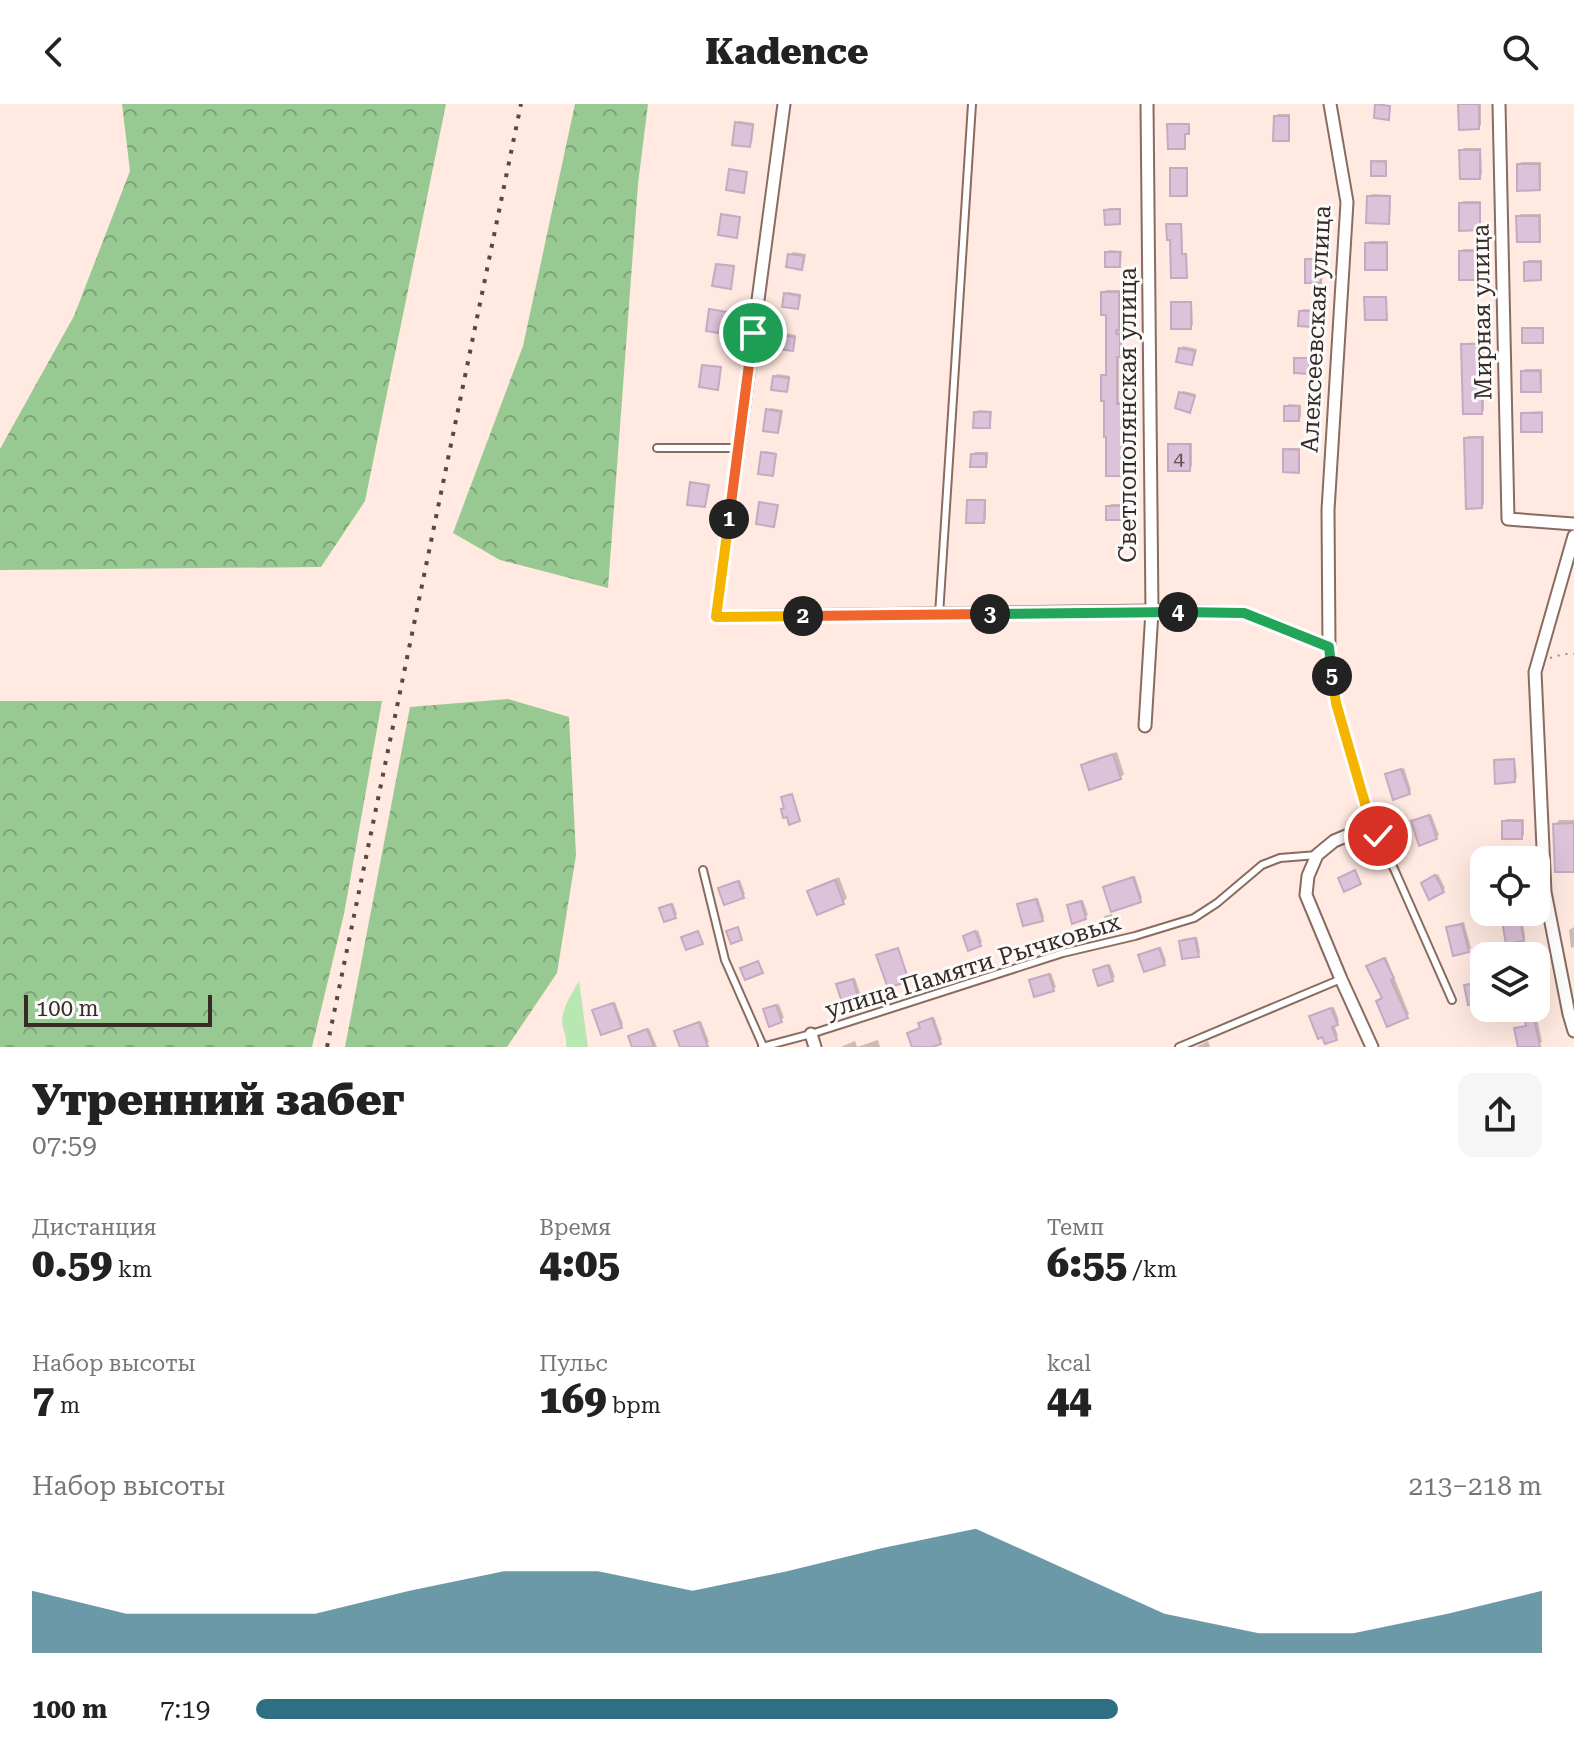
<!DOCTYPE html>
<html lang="ru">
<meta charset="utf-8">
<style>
:root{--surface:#fff;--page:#f6f6f6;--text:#222;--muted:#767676;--accent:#2f6f83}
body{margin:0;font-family:"Roboto Serif",serif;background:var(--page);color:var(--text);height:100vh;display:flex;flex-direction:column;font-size:30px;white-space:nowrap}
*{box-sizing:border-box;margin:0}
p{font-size:26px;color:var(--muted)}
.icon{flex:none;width:44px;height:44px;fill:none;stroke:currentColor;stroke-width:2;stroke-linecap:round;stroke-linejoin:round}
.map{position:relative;height:943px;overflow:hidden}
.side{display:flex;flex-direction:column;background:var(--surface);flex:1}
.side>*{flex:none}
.fabs{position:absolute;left:1470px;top:742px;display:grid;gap:16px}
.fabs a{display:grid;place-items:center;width:80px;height:80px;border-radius:16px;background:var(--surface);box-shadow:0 8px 32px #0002;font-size:40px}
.scale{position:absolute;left:24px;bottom:20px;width:188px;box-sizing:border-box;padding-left:8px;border:4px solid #382b26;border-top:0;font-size:22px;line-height:28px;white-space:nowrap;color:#382b26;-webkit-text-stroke:6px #fbfbfb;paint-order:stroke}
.pin{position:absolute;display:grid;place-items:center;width:68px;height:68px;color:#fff;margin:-34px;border:4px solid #fff;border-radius:50%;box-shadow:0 2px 8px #0007}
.km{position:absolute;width:40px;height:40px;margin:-20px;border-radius:50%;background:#222;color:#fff;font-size:22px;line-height:40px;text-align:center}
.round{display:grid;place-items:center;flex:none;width:84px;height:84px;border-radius:16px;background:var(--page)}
.overview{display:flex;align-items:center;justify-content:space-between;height:136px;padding:0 32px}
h1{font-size:44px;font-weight:800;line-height:60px}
.stats{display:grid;grid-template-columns:repeat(3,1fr);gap:12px;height:136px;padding:8px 32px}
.stats div{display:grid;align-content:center}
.stats b{font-size:40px;font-weight:800}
.stats small{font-size:22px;font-weight:400}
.stats p{font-size:22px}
.chart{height:224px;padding:16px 32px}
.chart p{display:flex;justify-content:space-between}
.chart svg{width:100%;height:144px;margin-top:8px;fill:var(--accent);opacity:.7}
ul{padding:0 32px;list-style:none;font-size:26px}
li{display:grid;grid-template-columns:128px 96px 1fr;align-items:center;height:60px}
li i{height:20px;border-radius:10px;background:var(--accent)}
header{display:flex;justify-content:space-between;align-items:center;height:104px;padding:0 32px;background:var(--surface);font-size:36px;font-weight:800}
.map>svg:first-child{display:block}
</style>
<header><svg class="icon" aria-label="back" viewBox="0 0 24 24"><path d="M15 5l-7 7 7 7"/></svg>Kadence<svg class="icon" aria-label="search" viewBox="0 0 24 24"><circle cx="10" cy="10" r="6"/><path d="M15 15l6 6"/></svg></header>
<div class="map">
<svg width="1574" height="943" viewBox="0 0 1574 943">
<defs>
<pattern id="forest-crowns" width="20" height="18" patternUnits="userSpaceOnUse" patternTransform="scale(2)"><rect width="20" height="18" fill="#99c992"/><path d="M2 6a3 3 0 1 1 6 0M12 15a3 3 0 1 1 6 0" fill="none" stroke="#7ea377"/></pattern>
</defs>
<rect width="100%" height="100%" fill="#ffe9e0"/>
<path fill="#b8e7b2" d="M 579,877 L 588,943 L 566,943 C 567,934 565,931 563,923 C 559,907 572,890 579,877 Z"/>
<g fill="url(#forest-crowns)">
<polygon points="122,0 446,0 365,397 321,463 0,466 0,345 74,212 130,67"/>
<polygon points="575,0 648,0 638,80 608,484 500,456 453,429 523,242"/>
<polygon points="508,595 569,613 576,751 557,869 507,943 345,943 410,603"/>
<polygon points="0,597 382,597 344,810 312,943 0,943"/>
</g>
<g fill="#0003">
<polygon points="1460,0 1481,0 1481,21 1478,23"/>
<polygon points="1278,10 1290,10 1290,33 1288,35 1276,12"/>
<polygon points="739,17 754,19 752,39 749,41 736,19"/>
<polygon points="1464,44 1481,44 1482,70 1479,73 1461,47"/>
<polygon points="1376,56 1387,56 1387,67 1385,70 1373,58"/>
<polygon points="1521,58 1541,58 1541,82 1539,84 1519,61"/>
<polygon points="1372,90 1391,91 1390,115 1388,118 1369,93"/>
<polygon points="1463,97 1481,97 1481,122 1479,124 1461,100"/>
<polygon points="1109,104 1121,104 1121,116 1119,118 1106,106"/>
<polygon points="1521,110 1541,110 1541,134 1539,136 1518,113"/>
<polygon points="1169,120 1182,120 1183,150 1187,150 1186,172 1172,134 1168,121"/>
<polygon points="1369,137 1388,137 1388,162 1386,164 1367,140"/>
<polygon points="1463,145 1482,145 1483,172 1480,174 1461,148"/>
<polygon points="1109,146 1122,147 1121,159 1119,161 1107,149"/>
<polygon points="793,148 806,150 804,161 802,164 790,151"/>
<polygon points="1528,156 1542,156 1542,172 1540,174 1526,159"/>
<polygon points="1106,186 1121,186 1121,221 1118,227 1122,228 1122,248 1119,251 1119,298 1131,298 1131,328 1125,331 1125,367 1122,370 1103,272 1106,269 1108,209 1103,189"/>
<polygon points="788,188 801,190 799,201 797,203 785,190"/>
<polygon points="1175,197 1192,197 1193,221 1190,223 1173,199"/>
<polygon points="1303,205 1315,206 1315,218 1312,221 1301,207"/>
<polygon points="783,229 796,231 794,243 792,245 781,232"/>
<polygon points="1484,238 1484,306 1481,308 1463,241 1465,239"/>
<polygon points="1183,242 1197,245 1194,257 1192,259 1181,245"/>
<polygon points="1299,253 1311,253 1311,265 1308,268 1296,255"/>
<polygon points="1525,265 1542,265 1542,283 1540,286 1523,268"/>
<polygon points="777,270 790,272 788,284 786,286 775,273"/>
<polygon points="1183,287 1196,290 1190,306 1181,289"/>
<polygon points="1289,300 1301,301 1301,313 1298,315 1286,303"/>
<polygon points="770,304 783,306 780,324 778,327 768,306"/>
<polygon points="978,306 992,307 991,320 989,322 976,309"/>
<polygon points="1543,307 1543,323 1541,326 1523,310 1525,308"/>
<polygon points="1468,332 1484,332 1484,400 1482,402 1466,334"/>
<polygon points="1173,339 1192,339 1192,362 1190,365 1170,341"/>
<polygon points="1287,344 1300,344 1300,364 1298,367 1285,346"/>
<polygon points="765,347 777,349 774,367 772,370 763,349"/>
<polygon points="975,348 988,348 988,359 985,361 973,350"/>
<polygon points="971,395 986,395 986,415 984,417 969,397"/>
<polygon points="1111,400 1123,400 1123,412 1121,414 1108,403"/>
<polygon points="1117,648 1124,670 1120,674 1083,661 1088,657"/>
<polygon points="1515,654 1517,674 1514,676 1496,657 1498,655"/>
<polygon points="1404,664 1411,686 1408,689 1387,671"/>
<polygon points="1431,710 1439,731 1436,734 1413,718"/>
<polygon points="1506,715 1524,715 1524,731 1521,733 1504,718"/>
<polygon points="1559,716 1574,716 1574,766 1555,721"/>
<polygon points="1438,770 1445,784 1443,786 1425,777"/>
<polygon points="1135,772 1142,794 1140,796 1105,783"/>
<polygon points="839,773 847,794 843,798 810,787 814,783"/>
<polygon points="740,776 745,790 743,792 722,782"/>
<polygon points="1038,794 1044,813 1042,815 1019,801"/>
<polygon points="1083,796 1088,811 1085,813 1069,802"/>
<polygon points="673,799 677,810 675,812 661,804"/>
<polygon points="1112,810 1114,818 1106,820 1104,812"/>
<polygon points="1522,813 1525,833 1523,836 1504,818 1506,815"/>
<polygon points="1464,818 1471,844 1468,846 1449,824 1451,822"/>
<polygon points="1574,823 1574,843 1571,844 1569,826"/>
<polygon points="978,826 982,838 980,840 965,832"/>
<polygon points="1197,833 1200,848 1198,851 1181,837 1183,835"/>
<polygon points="1161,843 1166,857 1164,860 1140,851"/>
<polygon points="1386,853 1409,910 1407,912 1384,893 1371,860"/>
<polygon points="1110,860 1115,873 1112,875 1095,867"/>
<polygon points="1051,869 1056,883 1053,885 1034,875"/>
<polygon points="855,874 860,889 857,891 839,881"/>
<polygon points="1536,875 1541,898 1536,901"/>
<polygon points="1483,877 1484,896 1469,899 1466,882 1468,880"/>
<polygon points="615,898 623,920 621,922 594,907"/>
<polygon points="779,900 784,914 770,920 765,906"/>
<polygon points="1334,903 1339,917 1334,920 1338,932 1336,934 1314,911"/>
<polygon points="1524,904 1535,904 1542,938 1539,940 1520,943 1516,925 1527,921"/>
<polygon points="934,913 942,936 925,943 914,943 909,929 922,923 920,919 923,917"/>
<polygon points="701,917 709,938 699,943 682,943 679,925"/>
<polygon points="649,924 657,943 634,943 633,931"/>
<polygon points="878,936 880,943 857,943"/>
<polygon points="855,937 857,943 842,943 843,942"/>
<polygon points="1208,937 1210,943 1197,943 1198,942"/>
</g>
<g fill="#ddc2da" stroke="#c5aac1" stroke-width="2">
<polygon points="1375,0 1390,2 1389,16 1374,14"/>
<polygon points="1458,0 1479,0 1479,25 1459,26"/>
<polygon points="1274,12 1289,12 1289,37 1273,37"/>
<polygon points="735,18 753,21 750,43 732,41"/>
<polygon points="1167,20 1189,20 1189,30 1185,30 1185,45 1168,45"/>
<polygon points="1459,46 1480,46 1480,75 1460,75"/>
<polygon points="1371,57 1386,58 1386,72 1371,72"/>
<polygon points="1517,60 1539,60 1540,86 1517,87"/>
<rect x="1170" y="64" width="17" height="28"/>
<polygon points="729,65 747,68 744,89 726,86"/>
<polygon points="1367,92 1390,92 1389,120 1366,119"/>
<polygon points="1459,99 1480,99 1480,126 1459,127"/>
<polygon points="1120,105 1120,120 1105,121 1104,106"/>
<polygon points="721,110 740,113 737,134 718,131"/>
<polygon points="1516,112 1539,112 1540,138 1517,138"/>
<polygon points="1166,120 1181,120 1182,150 1186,150 1187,174 1171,174 1170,136 1167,136"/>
<rect x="1365" y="139" width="22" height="27"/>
<rect x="1459" y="147" width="22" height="29"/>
<rect x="1105" y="148" width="15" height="15"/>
<polygon points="788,150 804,152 802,166 786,163"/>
<polygon points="1305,155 1322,155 1321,179 1305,179"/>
<polygon points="1524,158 1541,158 1541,176 1524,177"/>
<polygon points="716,160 734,162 731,185 712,182"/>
<polygon points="1101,188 1119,188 1119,226 1116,226 1116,230 1120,231 1120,253 1117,253 1117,300 1128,300 1129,333 1123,333 1123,372 1106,372 1106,333 1104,333 1104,297 1101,297 1101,271 1106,271 1106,211 1101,211"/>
<polygon points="784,189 800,192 798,205 782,203"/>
<polygon points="1364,193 1386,193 1387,216 1365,216"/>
<rect x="1171" y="198" width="20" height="27"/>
<polygon points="709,205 728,208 725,230 706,227"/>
<polygon points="1299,207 1314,207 1313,223 1298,222"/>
<rect x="1522" y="224" width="21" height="15"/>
<polygon points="779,231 795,233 793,247 777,245"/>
<polygon points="1461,240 1482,240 1482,310 1463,310"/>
<polygon points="1179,244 1195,247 1192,261 1176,258"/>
<polygon points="1294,254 1309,254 1309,270 1294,269"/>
<polygon points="702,261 721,263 718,286 699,283"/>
<polygon points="1521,267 1540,267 1541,288 1521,288"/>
<polygon points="773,272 789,274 787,288 771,286"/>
<polygon points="1179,288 1195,292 1190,309 1175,304"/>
<rect x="1284" y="302" width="15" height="15"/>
<polygon points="766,305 781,308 778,329 763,327"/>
<polygon points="974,308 990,308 990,324 973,324"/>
<rect x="1521" y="309" width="21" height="19"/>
<polygon points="1482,333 1482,404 1466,405 1464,334"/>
<rect x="1168" y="340" width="22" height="27"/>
<polygon points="1283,345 1299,346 1299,369 1283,368"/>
<polygon points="761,348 776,350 773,372 758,370"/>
<polygon points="971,350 986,350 986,363 970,363"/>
<polygon points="690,378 709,381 705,403 687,401"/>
<polygon points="967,396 985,396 984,419 966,419"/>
<polygon points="759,398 778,401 774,423 756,420"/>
<polygon points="1106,402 1122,402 1121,416 1106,416"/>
<polygon points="1113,650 1121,675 1089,686 1081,661"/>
<polygon points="1514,655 1515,678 1495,680 1494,656"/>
<polygon points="1401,665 1410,690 1393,696 1385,670"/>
<polygon points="792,690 800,717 789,721 787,713 783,714 781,705 784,704 781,693"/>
<polygon points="1429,711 1437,735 1419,742 1411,717"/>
<rect x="1502" y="717" width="20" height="18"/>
<polygon points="1574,719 1574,768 1555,768 1553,720"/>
<polygon points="1355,766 1361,780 1344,788 1338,774"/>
<polygon points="1435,771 1444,788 1429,796 1421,779"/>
<polygon points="1133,773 1141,798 1111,808 1103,783"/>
<polygon points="835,776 844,800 817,811 807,787"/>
<polygon points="738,777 744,794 724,801 718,784"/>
<polygon points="1036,795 1043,817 1023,822 1017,800"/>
<polygon points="1081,797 1086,815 1072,820 1067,801"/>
<polygon points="671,800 676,814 664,818 659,804"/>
<polygon points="1520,814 1524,837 1506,840 1502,817"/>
<polygon points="1462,820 1469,848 1453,852 1446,823"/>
<polygon points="738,823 742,836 731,840 726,827"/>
<polygon points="698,827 703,840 686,846 681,833"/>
<polygon points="975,827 981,842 968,847 963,832"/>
<polygon points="1195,834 1199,853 1182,855 1179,837"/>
<polygon points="898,844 907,871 902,874 903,879 888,884 876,851"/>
<polygon points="1159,844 1165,861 1144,868 1138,851"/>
<polygon points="1384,854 1394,874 1391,876 1408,914 1387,923 1376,897 1382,894 1366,862"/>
<polygon points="758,857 763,869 745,876 740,864"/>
<polygon points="1108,861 1113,877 1098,882 1093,866"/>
<polygon points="1049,870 1054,887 1034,893 1029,876"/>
<polygon points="853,875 858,893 842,898 836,880"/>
<polygon points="1481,878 1484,898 1468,901 1464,881"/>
<polygon points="613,899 622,924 601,931 592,906"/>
<polygon points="776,901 782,918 769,923 763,905"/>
<polygon points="1331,904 1338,921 1332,923 1337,936 1325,940 1322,933 1318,935 1309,912"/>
<polygon points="1522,904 1532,904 1540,943 1518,943 1514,924 1526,922"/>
<polygon points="932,914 941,940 932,943 912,943 907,929 920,924 918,919"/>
<polygon points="699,918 708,943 680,943 674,927"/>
<polygon points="647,925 654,943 632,943 628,932"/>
</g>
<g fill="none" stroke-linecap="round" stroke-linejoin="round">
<defs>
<g id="lane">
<polyline points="657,344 738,344"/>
<polyline points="939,511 972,0"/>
<polyline points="1369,713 1395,767 1452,896"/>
<polyline points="703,766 725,856 763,942"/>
<polyline points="762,943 811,930 1063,849 1135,832 1194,814 1217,799 1262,761 1280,754 1317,751"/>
<polyline points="1179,943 1341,875"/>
</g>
<g id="street">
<polyline points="784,0 716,513 1152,507 1244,509 1329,543"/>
<polyline points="1330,0 1347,98 1328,406 1329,543 1336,599 1369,713 1358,727 1334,737 1317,751 1308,772 1306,791 1341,875 1372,943"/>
<polyline points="1499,0 1508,415 1574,420"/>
<polyline points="1574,432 1535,568 1545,788 1569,910 1574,927"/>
<polyline points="1145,622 1152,507 1147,0"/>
<polyline points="811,930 815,943"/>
</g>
</defs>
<use href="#lane" stroke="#8a6b5f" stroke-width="10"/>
<use href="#street" stroke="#8a6b5f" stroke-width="15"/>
<polyline stroke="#9e8c85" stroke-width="2" stroke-dasharray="2 6" stroke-linecap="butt" points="1550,554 1564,550 1574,550"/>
<use href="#lane" stroke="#fff" stroke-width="6"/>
<use href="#street" stroke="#fff" stroke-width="11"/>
<polyline stroke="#564842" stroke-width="4" stroke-dasharray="4 8" stroke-linecap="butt" points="327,943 521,0"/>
</g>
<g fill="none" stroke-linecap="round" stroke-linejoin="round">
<defs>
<polyline id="split-1" points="729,415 753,229"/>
<polyline id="split-2" points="729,415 716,513 803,512"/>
<polyline id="split-3" points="803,512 990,510"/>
<polyline id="split-4" points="990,510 1178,508"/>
<polyline id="split-5" points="1178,508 1244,509 1329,543 1332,572"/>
<polyline id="split-6" points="1332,572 1336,599 1369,713 1378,732"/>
</defs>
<use href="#split-1" stroke="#fff" stroke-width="16"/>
<use href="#split-2" stroke="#fff" stroke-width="16"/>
<use href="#split-3" stroke="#fff" stroke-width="16"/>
<use href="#split-4" stroke="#fff" stroke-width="16"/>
<use href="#split-5" stroke="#fff" stroke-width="16"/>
<use href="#split-6" stroke="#fff" stroke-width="16"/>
<use href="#split-1" stroke="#f0652b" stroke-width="10"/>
<use href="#split-2" stroke="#f5b400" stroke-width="10"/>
<use href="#split-3" stroke="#f0652b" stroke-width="10"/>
<use href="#split-4" stroke="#22a559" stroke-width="10"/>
<use href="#split-5" stroke="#22a559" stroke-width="10"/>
<use href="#split-6" stroke="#f5b400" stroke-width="10"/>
</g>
<g text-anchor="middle" stroke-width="6" stroke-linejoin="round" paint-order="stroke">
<g font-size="20" fill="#615153">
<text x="1179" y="361">4</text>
</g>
<g font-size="24" fill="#382b26" stroke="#fbfbfb">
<text transform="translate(1482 208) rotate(-91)" y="8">Мирная улица</text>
<text transform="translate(1316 225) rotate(-87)" y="8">Алексеевская улица</text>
<text transform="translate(1128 311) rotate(-90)" y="8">Светлополянская улица</text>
<text transform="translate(973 862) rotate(-17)" y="8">улица Памяти Рычковых</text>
</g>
</g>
</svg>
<div class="fabs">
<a><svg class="icon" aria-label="locate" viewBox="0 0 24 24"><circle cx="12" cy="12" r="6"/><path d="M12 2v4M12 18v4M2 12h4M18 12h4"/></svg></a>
<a><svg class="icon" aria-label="layers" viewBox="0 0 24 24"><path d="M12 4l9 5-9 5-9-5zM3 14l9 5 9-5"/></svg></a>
</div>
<div class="scale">100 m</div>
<div class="pin" style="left:753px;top:229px;background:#1e9e55"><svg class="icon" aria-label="arrive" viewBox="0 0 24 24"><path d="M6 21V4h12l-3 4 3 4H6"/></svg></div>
<div class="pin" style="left:1378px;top:732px;background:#d93025"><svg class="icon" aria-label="check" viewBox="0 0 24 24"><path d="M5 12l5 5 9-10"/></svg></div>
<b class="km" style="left:729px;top:415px">1</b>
<b class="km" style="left:803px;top:512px">2</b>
<b class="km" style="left:990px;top:510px">3</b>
<b class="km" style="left:1178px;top:508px">4</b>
<b class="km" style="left:1332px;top:572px">5</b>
</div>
<section class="side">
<div class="overview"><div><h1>Утренний забег</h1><p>07:59</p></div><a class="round"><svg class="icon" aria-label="share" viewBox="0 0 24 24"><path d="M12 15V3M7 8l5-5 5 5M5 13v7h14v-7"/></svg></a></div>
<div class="stats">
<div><p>Дистанция</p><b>0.59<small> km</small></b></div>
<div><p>Время</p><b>4:05</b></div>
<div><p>Темп</p><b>6:55<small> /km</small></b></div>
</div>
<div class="stats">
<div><p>Набор высоты</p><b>7<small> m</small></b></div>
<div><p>Пульс</p><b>169<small> bpm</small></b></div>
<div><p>kcal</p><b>44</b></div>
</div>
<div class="chart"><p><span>Набор высоты</span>213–218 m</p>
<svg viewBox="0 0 160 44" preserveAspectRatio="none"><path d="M0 44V25L10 32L20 32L30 32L40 25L50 19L60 19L70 25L80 19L90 12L100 6L110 19L120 32L130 38L140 38L150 32L160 25V44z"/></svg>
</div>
<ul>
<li><b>100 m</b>7:19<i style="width:67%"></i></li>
</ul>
</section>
